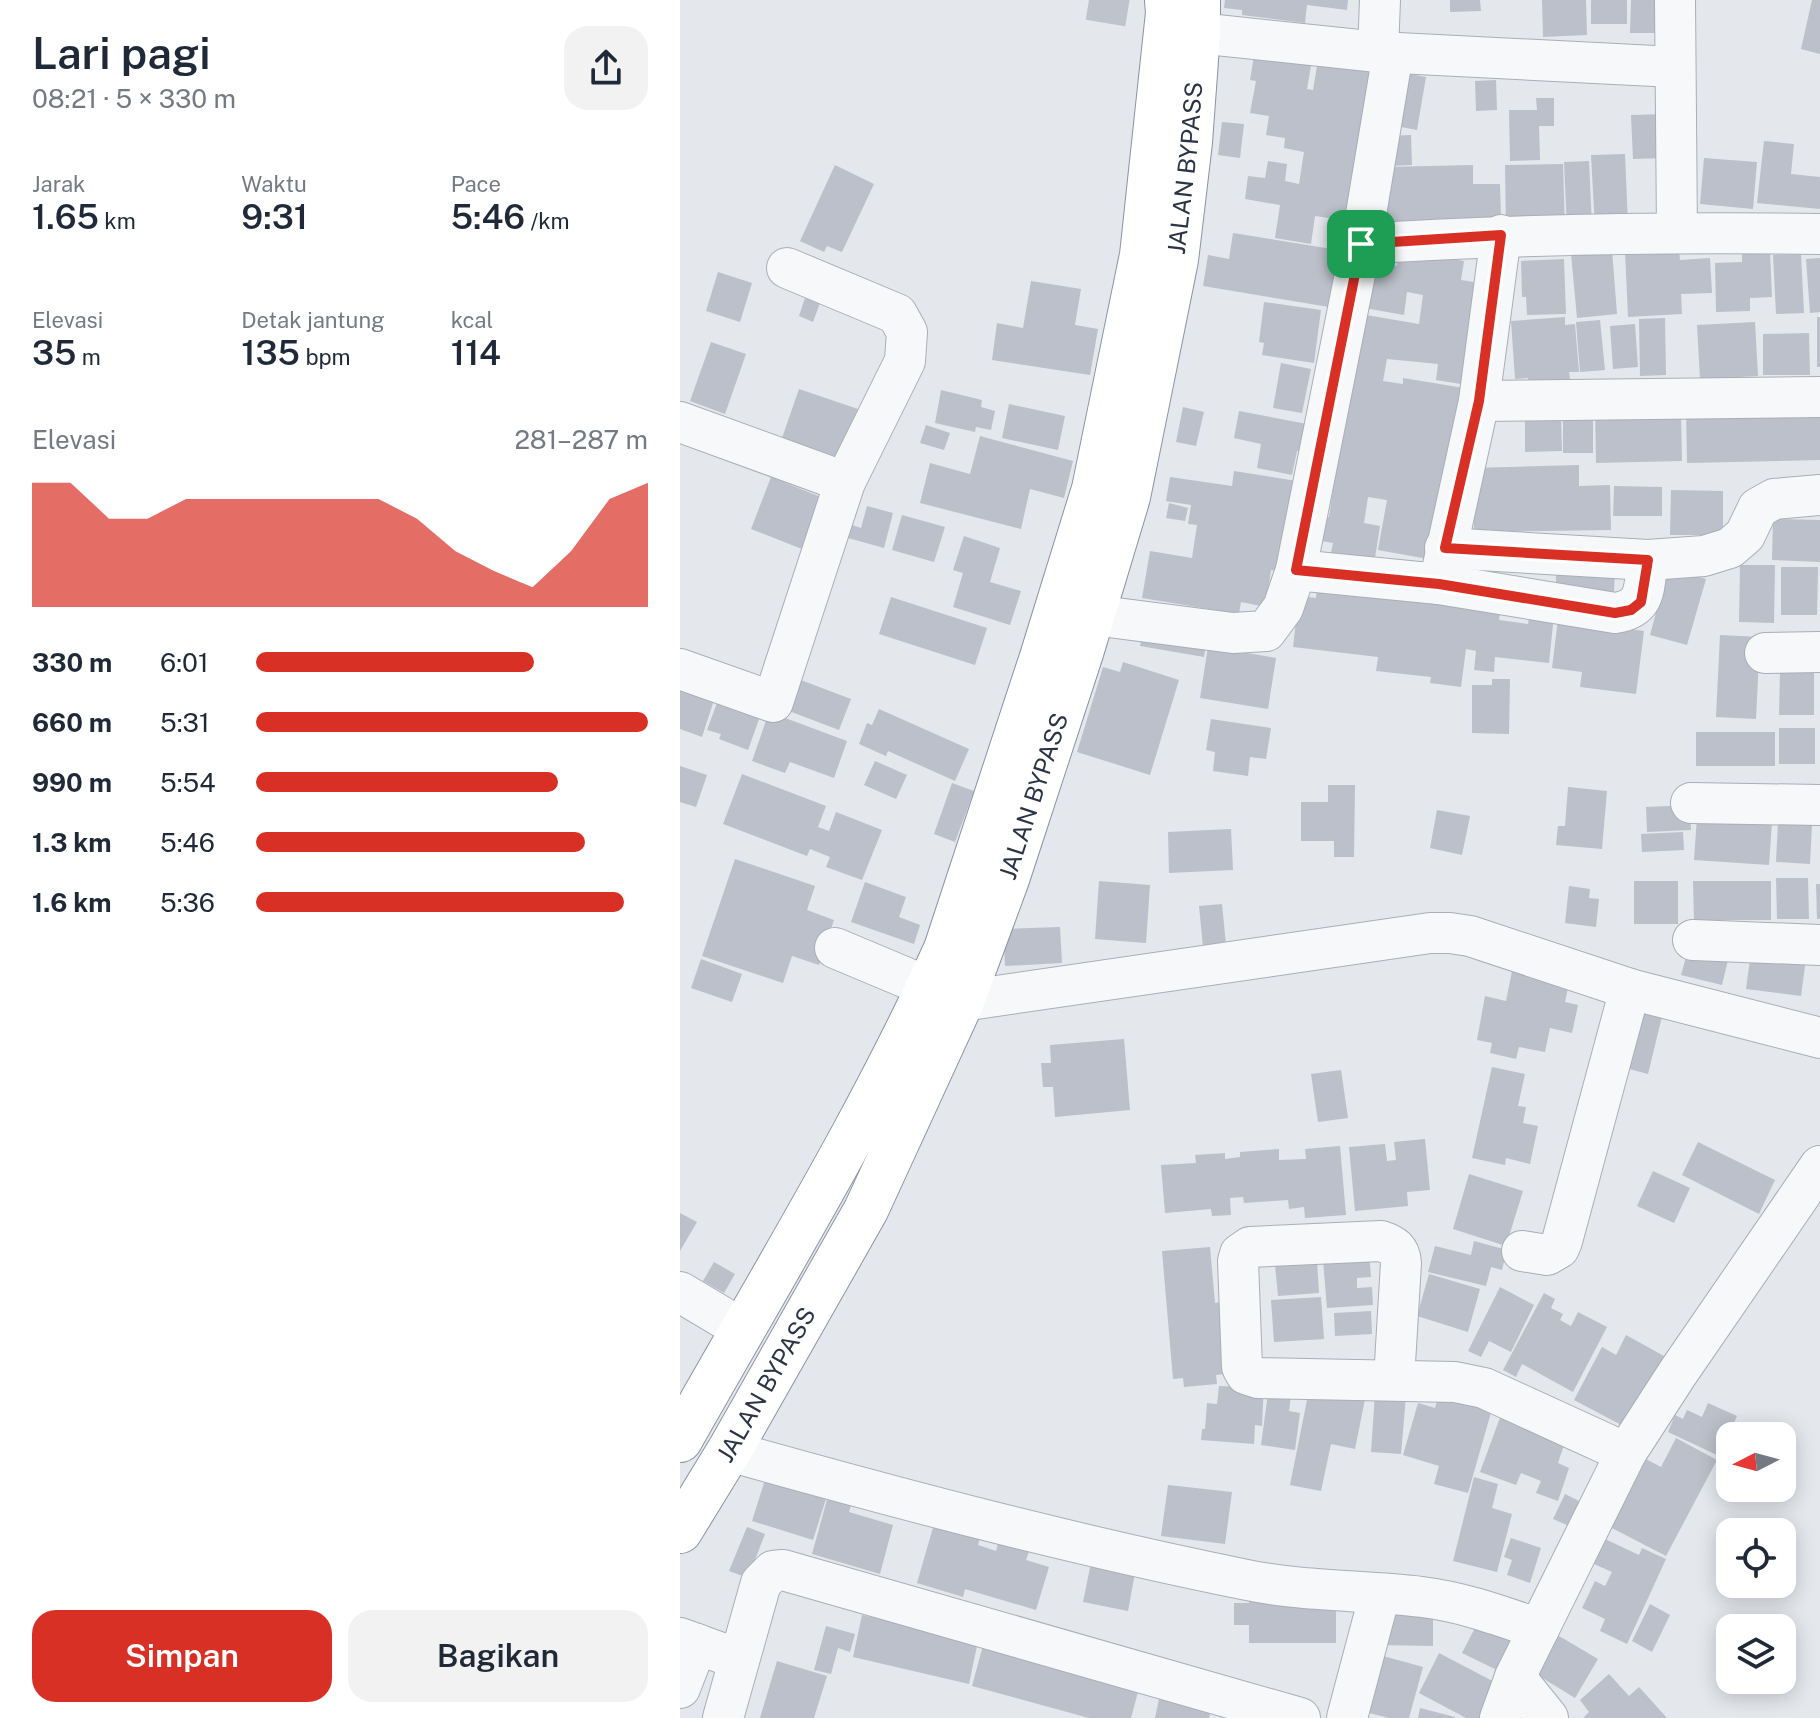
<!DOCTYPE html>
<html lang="id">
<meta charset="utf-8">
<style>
:root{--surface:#fff;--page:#f2f2f3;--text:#1f2937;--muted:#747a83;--accent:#d93025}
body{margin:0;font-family:"Public Sans",sans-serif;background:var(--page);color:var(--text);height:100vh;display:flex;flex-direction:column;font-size:30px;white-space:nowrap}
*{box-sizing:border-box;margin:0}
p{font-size:26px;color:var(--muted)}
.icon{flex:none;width:44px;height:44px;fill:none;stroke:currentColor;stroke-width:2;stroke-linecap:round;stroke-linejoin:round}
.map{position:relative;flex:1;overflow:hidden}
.details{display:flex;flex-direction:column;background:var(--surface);width:680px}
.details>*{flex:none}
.needle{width:52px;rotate:264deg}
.tools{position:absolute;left:1036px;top:1422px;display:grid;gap:16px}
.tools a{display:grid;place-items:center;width:80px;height:80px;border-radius:16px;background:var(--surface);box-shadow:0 4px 20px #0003;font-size:40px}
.pin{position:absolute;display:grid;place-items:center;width:68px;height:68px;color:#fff;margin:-34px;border-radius:16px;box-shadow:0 4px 12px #0006}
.round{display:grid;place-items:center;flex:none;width:84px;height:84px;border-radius:24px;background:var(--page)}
.head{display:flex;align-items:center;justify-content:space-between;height:136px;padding:0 32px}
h1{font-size:44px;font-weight:600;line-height:60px}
.figures{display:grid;grid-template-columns:repeat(3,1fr);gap:12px;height:136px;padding:8px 32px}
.figures div{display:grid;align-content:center}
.figures b{font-size:34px;font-weight:600}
.figures small{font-size:22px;font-weight:400}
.figures p{font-size:22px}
.chart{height:224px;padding:16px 32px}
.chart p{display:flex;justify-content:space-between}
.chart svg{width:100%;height:144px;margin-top:8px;fill:var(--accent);opacity:.7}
.button{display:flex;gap:16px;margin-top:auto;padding:16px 32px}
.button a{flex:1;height:92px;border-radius:24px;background:var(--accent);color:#fff;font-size:32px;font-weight:600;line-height:92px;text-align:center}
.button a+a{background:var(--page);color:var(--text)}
ul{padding:0 32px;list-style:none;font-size:26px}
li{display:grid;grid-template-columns:128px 96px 1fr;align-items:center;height:60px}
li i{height:20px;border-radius:10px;background:var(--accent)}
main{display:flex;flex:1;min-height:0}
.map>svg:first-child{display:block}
</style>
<main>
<section class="details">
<div class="head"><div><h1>Lari pagi</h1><p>08:21 · 5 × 330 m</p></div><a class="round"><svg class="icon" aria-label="share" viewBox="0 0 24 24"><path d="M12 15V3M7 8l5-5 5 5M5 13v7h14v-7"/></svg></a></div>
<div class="figures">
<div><p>Jarak</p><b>1.65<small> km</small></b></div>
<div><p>Waktu</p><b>9:31</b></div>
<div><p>Pace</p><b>5:46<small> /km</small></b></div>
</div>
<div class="figures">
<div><p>Elevasi</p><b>35<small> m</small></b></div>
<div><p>Detak jantung</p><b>135<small> bpm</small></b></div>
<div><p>kcal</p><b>114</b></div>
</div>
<div class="chart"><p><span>Elevasi</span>281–287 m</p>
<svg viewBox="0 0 160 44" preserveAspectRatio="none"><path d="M0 44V6L10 6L20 17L30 17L40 11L50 11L60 11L70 11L80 11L90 11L100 17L110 27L120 33L130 38L140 27L150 11L160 6V44z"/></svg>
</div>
<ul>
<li><b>330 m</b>6:01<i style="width:71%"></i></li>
<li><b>660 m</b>5:31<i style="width:100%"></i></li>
<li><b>990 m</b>5:54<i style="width:77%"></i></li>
<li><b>1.3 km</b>5:46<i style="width:84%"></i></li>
<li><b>1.6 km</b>5:36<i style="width:94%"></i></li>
</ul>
<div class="button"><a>Simpan</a><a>Bagikan</a></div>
</section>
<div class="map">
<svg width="1140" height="1718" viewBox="0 0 1140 1718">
<rect width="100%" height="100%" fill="#e4e7ec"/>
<g fill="#bbc0ca">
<polygon points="545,0 668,0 667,10 627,5 625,23 562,15 562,10 544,8"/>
<polygon points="770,0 800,0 801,11 770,12"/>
<polygon points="862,0 906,0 907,35 863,37"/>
<rect x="911" y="0" width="36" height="24"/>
<polygon points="951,0 987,0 986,33 950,33"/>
<polygon points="1132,0 1140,0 1140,54 1121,49"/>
<polygon points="575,50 632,60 627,89 633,90 638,60 692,69 674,222 635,216 631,244 595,238 600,205 565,199 568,176 585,178 588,161 607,164 605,181 619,184 624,152 604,148 605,138 586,135 589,116 570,113 576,81 570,80"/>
<polygon points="724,73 746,77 737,130 716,126"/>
<polygon points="816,80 817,110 796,111 795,81"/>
<polygon points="856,98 874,98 874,126 859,126 860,160 830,161 829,110 857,110"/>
<polygon points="986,114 988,158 953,159 951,115"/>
<polygon points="542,122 564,124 560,158 538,155"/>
<polygon points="731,135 732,165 708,166 707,136"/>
<polygon points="1084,141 1114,144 1111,174 1140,177 1140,209 1077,203"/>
<polygon points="945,154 948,226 915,227 911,155"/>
<polygon points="1024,158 1077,162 1073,209 1020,204"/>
<polygon points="909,161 912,227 887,229 884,162"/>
<polygon points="883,164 885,229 826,231 825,165"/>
<polygon points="155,165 194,184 162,252 147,246 144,252 120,241"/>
<polygon points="793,165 793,184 820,184 821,217 794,217 794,230 701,232 703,167"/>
<polygon points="553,233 658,250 649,307 523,286 528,255 549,259"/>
<polygon points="999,249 1000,260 1030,258 1032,293 1001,294 1002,314 948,317 945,251"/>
<polygon points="719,250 784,261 781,280 813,285 784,368 781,384 756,380 758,364 707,359 703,381 723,384 723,378 790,389 770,510 753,507 763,510 748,559 698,550 707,500 688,497 684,523 700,526 694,564 650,557 653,543 641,541 645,517 649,517 653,490 640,488 674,313 739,324 743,295 727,292 724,315 679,307 687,261 717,266"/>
<polygon points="932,250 937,314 897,318 891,254"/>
<polygon points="1090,250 1092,297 1070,298 1070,311 1036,312 1035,263 1062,262 1062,252"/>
<polygon points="1121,254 1124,313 1096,314 1093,255"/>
<polygon points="1140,258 1140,312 1130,313 1126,259"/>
<polygon points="884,259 886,314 847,315 846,297 842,297 841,261"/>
<polygon points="38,272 72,283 60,322 26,311"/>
<polygon points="351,281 401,289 395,325 418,329 410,375 312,360 317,323 343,328"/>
<polygon points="125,298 140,303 133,322 119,316"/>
<polygon points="584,302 641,310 634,363 582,355 584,343 579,342"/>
<polygon points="885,317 885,325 895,324 899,372 889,372 890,379 848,383 848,378 835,379 831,321"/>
<rect x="1137" y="317" width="3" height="50"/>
<polygon points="985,318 986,375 960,376 959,319"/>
<polygon points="920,320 925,370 900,372 896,322"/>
<polygon points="1075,322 1078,376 1020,379 1017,325"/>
<polygon points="955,324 958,367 933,369 930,326"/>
<polygon points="1129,333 1130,375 1083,375 1083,334"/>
<polygon points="31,342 66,354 45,414 10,401"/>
<polygon points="601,363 631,369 622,413 593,408"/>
<polygon points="119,389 178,409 161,458 102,438"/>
<polygon points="261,390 302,400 301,407 315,411 311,430 296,427 295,432 255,423"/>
<polygon points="1140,400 1140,460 1007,463 1006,403"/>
<polygon points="913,402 913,453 883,453 883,403"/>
<polygon points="915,403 1001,413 1002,461 916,463"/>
<polygon points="329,404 385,416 378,450 322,438"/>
<polygon points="503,407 524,412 516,446 496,442"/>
<polygon points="559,411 627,424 621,451 617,451 612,475 577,468 581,444 554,438"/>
<polygon points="881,413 882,451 845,452 845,414"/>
<polygon points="246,425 270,433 264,450 240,443"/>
<polygon points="300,436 393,461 384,498 350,489 341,529 240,503 250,463 290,474"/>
<polygon points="899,465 899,486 930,485 931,530 794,532 793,468"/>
<polygon points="554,471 617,481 601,572 591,570 586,607 561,602 559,614 462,598 470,551 512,558 517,525 508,524 511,505 486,501 490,477 552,486"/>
<polygon points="91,477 143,498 122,549 71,529"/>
<polygon points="934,486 982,487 982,516 933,516"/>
<polygon points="991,490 1043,491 1043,535 990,535"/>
<polygon points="489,503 508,508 505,521 486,518"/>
<polygon points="187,506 213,513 204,548 168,538 172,525 181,528"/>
<polygon points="222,515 265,527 254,562 212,550"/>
<polygon points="1093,519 1140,520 1140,562 1092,560"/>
<polygon points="284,536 320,548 310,582 341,591 330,625 273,607 283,573 273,570"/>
<polygon points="935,564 934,593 903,593 902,586 876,585 876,568"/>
<polygon points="1060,565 1095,565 1094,623 1059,622"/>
<polygon points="1101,567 1138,567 1137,615 1101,615"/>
<polygon points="988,568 1026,579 1007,645 970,635"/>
<polygon points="637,585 821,605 819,620 848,624 850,612 874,615 869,663 815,657 814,672 794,670 796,651 786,649 781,687 750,683 751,677 696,671 698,657 613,647 619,596 636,598"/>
<polygon points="211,597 307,628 295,665 199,634"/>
<polygon points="878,619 964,631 956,694 900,687 902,672 872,668"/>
<polygon points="464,627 527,638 524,657 460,646"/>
<polygon points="1040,635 1080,637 1076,719 1036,717"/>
<polygon points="529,640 568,646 567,653 596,658 588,709 520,698"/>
<polygon points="443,662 499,680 470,775 397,752 423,667 440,672"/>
<polygon points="1100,671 1134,671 1134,715 1099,715"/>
<polygon points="118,679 171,699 159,730 101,708"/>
<polygon points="812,679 830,679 829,734 792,733 792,685 812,685"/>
<polygon points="0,685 35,697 22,737 0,729"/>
<polygon points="41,692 83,708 68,750 39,739 41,734 27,730"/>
<polygon points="199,709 289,749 275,781 208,751 206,756 179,744 187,723 192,725"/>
<polygon points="89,712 167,741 154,778 110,762 105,773 72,761"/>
<polygon points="531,719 591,728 586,759 570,757 568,776 533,771 535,752 526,750"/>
<rect x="1099" y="728" width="36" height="36"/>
<rect x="1016" y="732" width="79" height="34"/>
<polygon points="195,761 227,775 216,799 184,785"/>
<polygon points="0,766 27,775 16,807 0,802"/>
<polygon points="62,774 146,806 138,827 149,831 156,812 202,830 182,880 146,867 150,857 130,849 127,856 43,824"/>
<polygon points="272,783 294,791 275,842 254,834"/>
<polygon points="648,785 675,785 674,857 654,857 654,841 621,841 621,802 648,802"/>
<polygon points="888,787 927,791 922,849 876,845 878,826 885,826"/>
<polygon points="1010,805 1011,830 967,832 966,807"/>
<polygon points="757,810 790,816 782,855 750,848"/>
<polygon points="1017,817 1092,822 1089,865 1014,860"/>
<polygon points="1098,823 1132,824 1130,864 1096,862"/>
<polygon points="551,829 553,870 489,873 488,832"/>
<polygon points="1003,832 1004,850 962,852 961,834"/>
<polygon points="55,859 135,886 127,910 154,920 139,965 112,956 103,983 22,956"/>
<polygon points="1096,878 1128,878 1129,919 1097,919"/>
<polygon points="419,881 470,885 466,943 415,939"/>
<rect x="954" y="881" width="44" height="43"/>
<polygon points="1013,881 1091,881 1091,920 1014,920"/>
<polygon points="185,882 226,897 219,917 240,925 234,944 171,922"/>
<polygon points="1136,884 1140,884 1140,919 1137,919"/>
<polygon points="889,886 910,889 909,898 919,899 916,927 885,923"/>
<polygon points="542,904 546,945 523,947 519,906"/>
<polygon points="380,927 382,963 325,966 323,929"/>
<polygon points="1008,950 1048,960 1042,985 1001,975"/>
<polygon points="1071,952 1126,959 1121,996 1066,989"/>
<polygon points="21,959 62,974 52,1002 11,988"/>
<polygon points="832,971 889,983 885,1002 898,1005 892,1033 870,1028 865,1052 839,1047 836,1059 810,1053 812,1043 797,1040 805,996 826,1001"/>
<polygon points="986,1000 968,1074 938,1066 955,1002"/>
<polygon points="444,1039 450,1110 375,1117 373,1087 363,1087 361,1063 371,1063 370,1045"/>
<polygon points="812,1067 845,1074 838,1106 846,1107 843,1123 858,1126 850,1164 826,1158 825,1165 792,1158"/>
<polygon points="661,1070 668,1118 638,1122 631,1074"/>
<polygon points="745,1139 750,1190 727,1192 728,1206 675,1211 669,1147 705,1144 707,1161 716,1160 714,1142"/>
<polygon points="1018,1142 1095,1180 1079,1214 1002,1175"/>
<polygon points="660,1146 666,1215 625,1218 624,1207 609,1209 608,1200 564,1203 563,1197 550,1198 551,1215 532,1216 531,1209 485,1213 481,1165 516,1163 515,1155 545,1153 545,1159 560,1157 560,1152 599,1149 599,1160 626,1159 625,1149"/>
<polygon points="973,1171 1010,1188 994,1223 957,1206"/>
<polygon points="789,1174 843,1191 826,1246 773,1229"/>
<polygon points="0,1213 17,1222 0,1251"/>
<polygon points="794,1241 827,1250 822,1270 811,1267 806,1286 748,1272 755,1246 791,1255"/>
<polygon points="530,1247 535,1303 546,1301 549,1339 540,1340 544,1374 536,1375 537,1384 504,1387 503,1378 493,1379 482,1251"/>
<polygon points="642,1248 689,1253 691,1277 677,1278 677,1288 692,1287 693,1305 647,1308"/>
<polygon points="637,1261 639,1293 598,1296 595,1265"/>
<polygon points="34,1262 55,1274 44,1293 23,1281"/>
<polygon points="749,1274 800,1289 788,1332 737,1316"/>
<polygon points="820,1287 854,1305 831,1352 809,1341 801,1357 788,1351"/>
<polygon points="864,1293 875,1299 871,1308 883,1314 880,1320 891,1326 898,1312 927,1327 893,1392 842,1364 836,1377 823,1370"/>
<polygon points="641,1297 644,1339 594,1342 591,1300"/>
<polygon points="691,1311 692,1334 655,1336 654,1313"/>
<polygon points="946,1335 984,1356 947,1428 894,1400 922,1347 936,1355"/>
<polygon points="631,1380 685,1399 675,1449 651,1444 641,1491 610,1485"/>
<polygon points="584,1383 582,1426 575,1425 574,1444 521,1440 522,1429 525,1429 527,1403 537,1404 539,1386 565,1387"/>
<polygon points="761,1387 814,1402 788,1493 754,1484 759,1466 723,1455 738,1403 755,1408"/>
<polygon points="588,1393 611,1395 609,1411 620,1413 615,1450 581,1445"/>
<polygon points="695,1393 726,1396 721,1454 691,1452"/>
<polygon points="1028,1403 1057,1416 1039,1456 988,1432 995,1415 1003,1419 1007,1410 1022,1417"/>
<polygon points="821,1415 886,1439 878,1463 889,1468 878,1501 856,1493 861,1481 841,1473 836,1485 800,1472"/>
<polygon points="996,1438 1037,1460 986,1556 928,1526 964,1458 981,1467"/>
<polygon points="90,1464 151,1483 133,1540 72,1521"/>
<polygon points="794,1477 818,1484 812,1508 832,1514 817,1572 773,1561"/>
<polygon points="151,1485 175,1492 169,1512 213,1525 200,1574 132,1554"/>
<polygon points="488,1485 552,1492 545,1544 481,1536"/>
<polygon points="885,1494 907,1505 896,1529 873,1519"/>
<polygon points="256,1517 302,1530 298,1545 316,1551 319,1539 350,1549 346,1560 369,1567 356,1610 285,1589 283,1597 237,1583"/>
<polygon points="67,1527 85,1534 68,1578 49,1571"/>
<polygon points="831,1538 861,1548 850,1583 827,1575 832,1560 824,1557"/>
<polygon points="925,1539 959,1555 962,1548 986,1559 947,1644 920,1631 925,1619 902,1608 915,1581 925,1586 932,1572 914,1564"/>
<polygon points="414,1548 458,1557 448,1611 403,1602"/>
<polygon points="656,1595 656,1643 569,1643 569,1625 554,1625 554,1603 569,1603 569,1596"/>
<polygon points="970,1604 990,1615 972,1652 952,1641"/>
<polygon points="699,1605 753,1607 753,1646 698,1645"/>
<polygon points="182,1615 298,1641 289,1684 173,1657"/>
<polygon points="797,1624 837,1644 823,1673 782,1653"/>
<polygon points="146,1626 175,1634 170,1652 158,1648 151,1674 134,1670"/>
<polygon points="879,1636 918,1659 895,1698 856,1674"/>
<polygon points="305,1638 461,1681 451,1718 409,1718 292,1686"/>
<polygon points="759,1653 822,1686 806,1718 786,1718 739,1693"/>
<polygon points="696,1654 743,1667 729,1718 709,1718 681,1711"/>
<polygon points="97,1661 147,1676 134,1718 80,1718"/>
<polygon points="929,1674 949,1696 959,1687 987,1718 903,1718 909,1712 900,1700"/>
<polygon points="479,1699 531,1710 529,1718 475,1718"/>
<polygon points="740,1708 775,1717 775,1718 738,1718"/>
</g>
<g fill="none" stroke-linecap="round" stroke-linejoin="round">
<polyline stroke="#bfc3cb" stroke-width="40" stroke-dasharray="40 20" stroke-linecap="butt" points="409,0 488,13"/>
<defs>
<g id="minor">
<polyline points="995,0 997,233"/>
<polyline points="518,33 698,52 994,67"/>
<polyline points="698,52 700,0"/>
<path d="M 681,244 C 834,234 986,232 1140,234"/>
<polyline points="799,401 1140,397"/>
<polyline points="0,422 165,482"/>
<polyline points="765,548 968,560 1024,556 1050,548 1065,535 1078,508 1094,499 1140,495"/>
<polyline points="616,570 759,584 799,401 821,235"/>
<path d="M 759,584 L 935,613 C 968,608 963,588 968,560"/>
<polyline points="413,615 553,633 586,631 603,608 616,570 681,244 713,53"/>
<polyline points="1085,653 1140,652"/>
<polyline points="0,669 93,702 165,482 225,361 227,332 217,314 107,268"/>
<polyline points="1011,803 1140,805"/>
<polyline points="1013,940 1140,945"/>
<polyline points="155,948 248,987"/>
<polyline points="282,1001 750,933 770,933 790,936 950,989 1140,1038"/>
<polyline points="842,1251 867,1255 879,1248 882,1241 950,989"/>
<polyline points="0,1292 62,1329"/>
<path d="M 714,1380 L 721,1263 C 720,1249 713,1245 701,1241 L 570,1247 L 560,1254 L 558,1261 L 562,1367 L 566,1374 L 578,1378 L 775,1382 L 804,1388 L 946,1453"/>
<path d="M 49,1451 C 220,1499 393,1545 567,1580 C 626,1592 684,1590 742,1597 C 783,1602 821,1616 859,1629"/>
<polyline points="0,1638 58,1659"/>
<polyline points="835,1677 868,1718"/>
<polyline points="0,1688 17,1644"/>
<polyline points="43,1718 81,1583 93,1571 103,1570 620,1718"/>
<polyline points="667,1718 700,1594"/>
<polyline points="820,1718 835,1677 946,1453 997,1374 1140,1166"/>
</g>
<g id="highway">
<path d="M 0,1440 C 91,1278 190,1118 266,949 L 362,657 L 414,489 L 462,255 L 488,13 L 487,0"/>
<path id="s1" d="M 0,1531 L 49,1451 L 186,1210 L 282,1001 L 327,879 L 401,653 L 448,497 L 496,260 L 510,142 L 518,33 L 518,0"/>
</g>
</defs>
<use href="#minor" stroke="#a9aeb7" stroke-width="42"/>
<use href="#highway" stroke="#8b94a3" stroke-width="46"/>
<use href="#minor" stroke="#f7f8fa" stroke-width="40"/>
<use href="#highway" stroke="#fff" stroke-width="44"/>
</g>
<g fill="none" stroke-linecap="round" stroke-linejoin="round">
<defs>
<polygon id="route" points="821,235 799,401 765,548 968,560 961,602 951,610 935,613 759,584 616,570 681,244"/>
</defs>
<use href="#route" stroke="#fff" stroke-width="16"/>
<use href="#route" stroke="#d93025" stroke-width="10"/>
</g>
<g text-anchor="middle" stroke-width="6" stroke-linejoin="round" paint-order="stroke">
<g font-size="24" fill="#2b3445" stroke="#f4f6f9">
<text dy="8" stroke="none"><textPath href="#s1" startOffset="1466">JALAN BYPASS</textPath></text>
<text dy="8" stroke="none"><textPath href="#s1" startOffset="818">JALAN BYPASS</textPath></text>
<text dy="8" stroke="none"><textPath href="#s1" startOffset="170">JALAN BYPASS</textPath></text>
</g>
</g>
</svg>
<div class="tools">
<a><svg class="needle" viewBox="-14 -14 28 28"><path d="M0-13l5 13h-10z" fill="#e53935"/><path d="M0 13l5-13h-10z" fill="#747a83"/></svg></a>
<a><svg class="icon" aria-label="locate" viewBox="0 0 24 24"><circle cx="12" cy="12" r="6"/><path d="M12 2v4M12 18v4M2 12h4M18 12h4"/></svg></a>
<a><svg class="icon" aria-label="layers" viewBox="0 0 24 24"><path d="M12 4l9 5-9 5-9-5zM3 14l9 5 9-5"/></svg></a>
</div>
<div class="pin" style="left:681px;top:244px;background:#1e9e55"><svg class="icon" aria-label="arrive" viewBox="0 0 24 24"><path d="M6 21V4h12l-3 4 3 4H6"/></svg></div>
</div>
</main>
